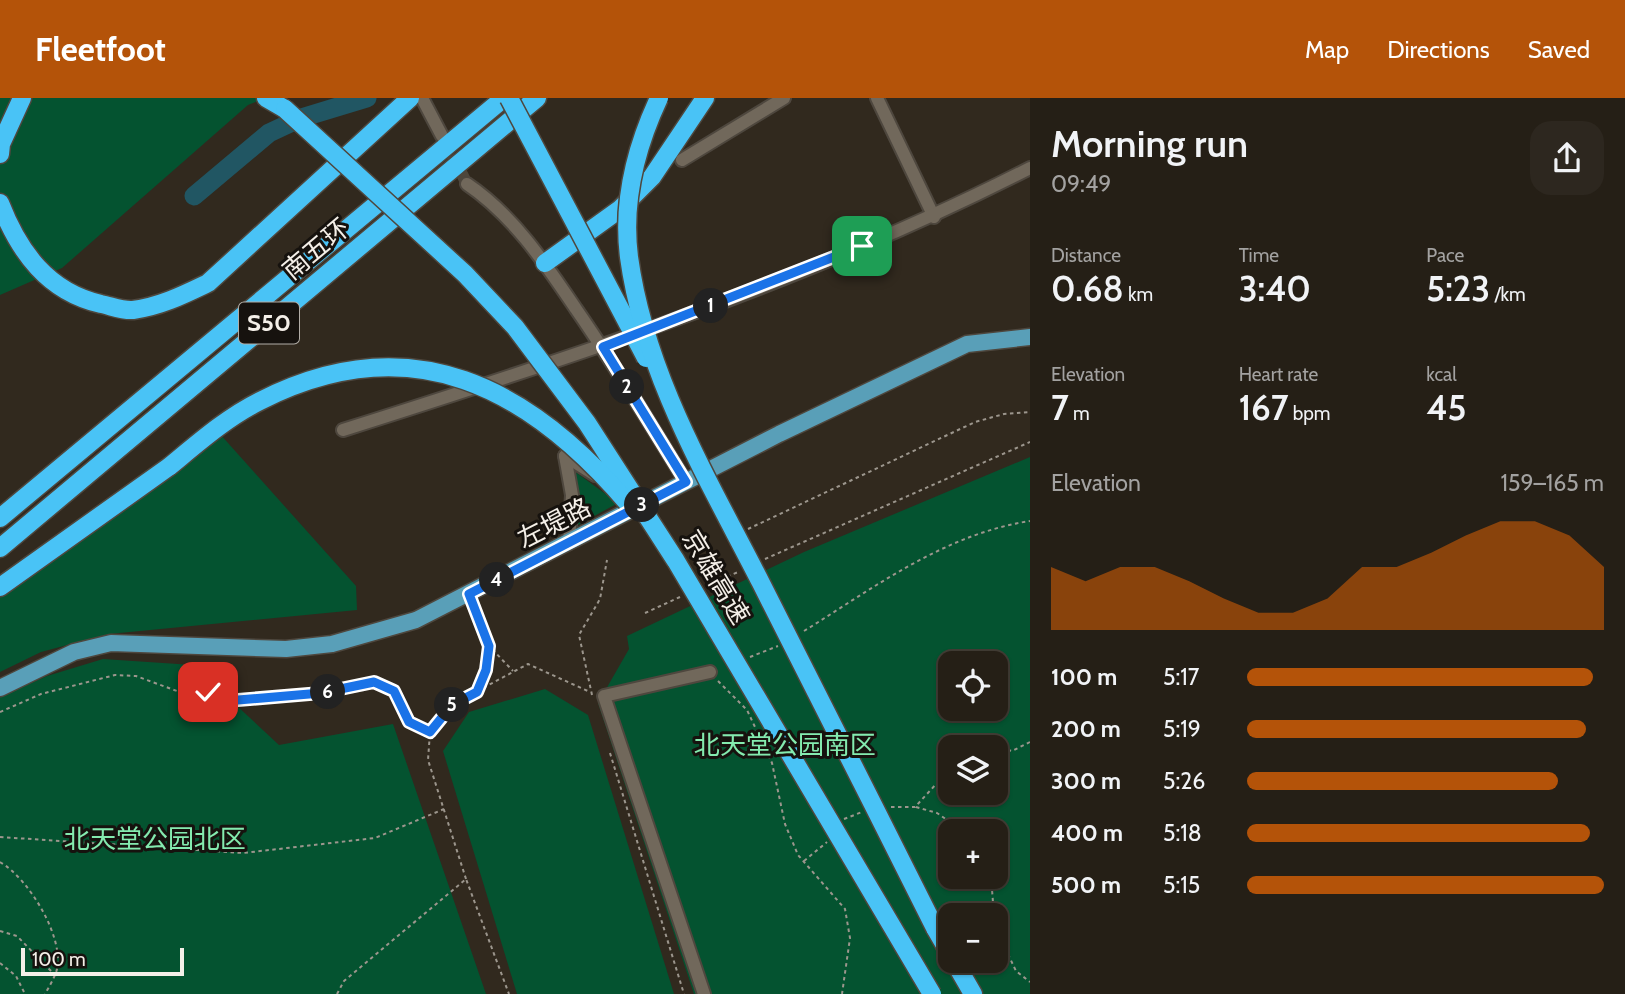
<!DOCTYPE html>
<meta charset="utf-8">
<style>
:root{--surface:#251f16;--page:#2d271f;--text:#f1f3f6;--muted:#a3a2a1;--line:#423d35;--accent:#b45309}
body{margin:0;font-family:Cabin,"Noto Sans SC",sans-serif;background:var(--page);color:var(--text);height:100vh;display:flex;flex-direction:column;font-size:26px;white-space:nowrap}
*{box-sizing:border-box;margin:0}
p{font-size:23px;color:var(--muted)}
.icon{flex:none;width:38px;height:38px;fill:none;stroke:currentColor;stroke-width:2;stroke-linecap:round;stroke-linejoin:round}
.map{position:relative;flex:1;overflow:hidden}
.sheet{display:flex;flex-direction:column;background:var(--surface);width:595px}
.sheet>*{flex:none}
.controls{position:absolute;left:938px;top:553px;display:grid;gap:14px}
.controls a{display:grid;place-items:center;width:70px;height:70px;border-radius:14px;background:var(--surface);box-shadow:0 2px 5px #0004,0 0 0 2px var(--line);font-size:35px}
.scale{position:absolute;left:21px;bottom:18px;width:163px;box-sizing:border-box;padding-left:7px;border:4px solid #f4efe8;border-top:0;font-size:19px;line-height:24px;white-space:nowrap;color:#f4efe8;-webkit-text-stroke:5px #16120e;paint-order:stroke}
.pin{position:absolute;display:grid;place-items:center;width:60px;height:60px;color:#fff;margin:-30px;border-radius:14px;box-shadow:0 4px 10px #0006}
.km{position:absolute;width:35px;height:35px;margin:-18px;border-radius:50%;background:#222;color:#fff;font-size:19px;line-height:35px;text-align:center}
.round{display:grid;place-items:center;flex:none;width:74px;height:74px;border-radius:21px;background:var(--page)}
.summary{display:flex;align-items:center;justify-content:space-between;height:119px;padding:0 21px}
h1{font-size:38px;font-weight:600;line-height:52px}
.metrics{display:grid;grid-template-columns:repeat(3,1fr);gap:10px;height:119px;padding:7px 21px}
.metrics div{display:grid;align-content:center}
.metrics b{font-size:35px;font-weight:600}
.metrics small{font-size:19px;font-weight:400}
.metrics p{font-size:19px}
.chart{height:196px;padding:14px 21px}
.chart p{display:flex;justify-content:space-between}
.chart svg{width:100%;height:126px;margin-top:7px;fill:var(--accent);opacity:.7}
ul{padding:0 21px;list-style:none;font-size:23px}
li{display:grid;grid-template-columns:112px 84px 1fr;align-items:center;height:52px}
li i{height:18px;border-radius:9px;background:var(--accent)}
header{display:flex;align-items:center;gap:42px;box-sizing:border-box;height:98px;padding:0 35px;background:var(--accent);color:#fff}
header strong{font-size:33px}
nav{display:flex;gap:38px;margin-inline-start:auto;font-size:24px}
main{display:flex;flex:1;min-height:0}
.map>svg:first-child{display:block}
</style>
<header>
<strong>Fleetfoot</strong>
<nav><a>Map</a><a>Directions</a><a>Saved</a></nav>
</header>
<main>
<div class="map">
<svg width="1030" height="896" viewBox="0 0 1030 896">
<rect width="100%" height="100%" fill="#31291e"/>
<g fill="#045330" fill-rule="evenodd">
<polygon points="0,0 265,0 248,7 62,170 0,197"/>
<polygon points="211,326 356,488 357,512 109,536 41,554 0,574 0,493"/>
<path d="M 1030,359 L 1030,896 L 694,896 L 598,605 L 629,551 L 627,538 L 804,454 ZM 950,565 L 996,565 L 996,611 L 950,611 ZM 950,649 L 996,649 L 996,695 L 950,695 ZM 950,733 L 996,733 L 996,779 L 950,779 ZM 950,817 L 996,817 L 996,863 L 950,863 Z"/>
<polygon points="574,373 618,405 578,427"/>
<polygon points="103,561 193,567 279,647 393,626 486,896 0,896 0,599 47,578"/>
<polygon points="545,591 588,617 674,896 517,896 443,653 469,614"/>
</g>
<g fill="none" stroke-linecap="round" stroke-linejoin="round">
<polyline stroke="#215663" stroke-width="19" points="194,98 269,35 301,20 367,0"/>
<polyline stroke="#4e473c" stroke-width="12" stroke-dasharray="12 6" stroke-linecap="butt" points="444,41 467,86"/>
<defs>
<g id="minor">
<polyline points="422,0 442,38"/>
<polyline points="877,0 934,119"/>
<polyline points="682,62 784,0"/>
<path d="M 467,86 C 513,117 545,165 576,211 C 615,267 650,326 686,384"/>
<path d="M 343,332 C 577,258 811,182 1030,70"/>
<polyline points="565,358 595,377"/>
<polyline points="565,358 572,397 569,445"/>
<polyline points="704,896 604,598 710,574"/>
</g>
<polyline id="major" points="0,590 74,554 111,545 286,551 332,546 416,522 779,336 967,246 1030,239"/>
<g id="highway">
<polyline points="266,0 285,11"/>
<polyline points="0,56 1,46 22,0"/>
<path d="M 0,105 C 19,154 48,194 101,206 C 111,208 123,213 133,212 C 161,208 183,197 208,185 L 410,0"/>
<polyline points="545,165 620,111 652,79 705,0"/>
<polyline points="0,420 504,0"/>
<polyline points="0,450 537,0"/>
<polyline points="0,489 170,368"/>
<polyline points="935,830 950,856"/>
<polyline points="954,863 973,896"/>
</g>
</defs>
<use href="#minor" stroke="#4e473e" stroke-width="16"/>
<use href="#major" stroke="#4e473e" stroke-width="19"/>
<use href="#highway" stroke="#4e473e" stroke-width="21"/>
<g stroke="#9c968d" stroke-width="2" stroke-dasharray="3.5 3.5" stroke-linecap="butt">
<polyline points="748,431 975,324 1004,316 1030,314"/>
<polyline points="765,461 1030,344"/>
<polyline points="708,487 738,474"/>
<polyline points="473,507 489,548 513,573"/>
<polyline points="645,515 680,499"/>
<path d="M 804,533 C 875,489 945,436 1030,423"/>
<polyline points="750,559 778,548"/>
<polyline points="718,583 747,612 772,665 785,726 798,757 845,811 850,840 842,896"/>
<polyline points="477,593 487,572 489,549"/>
<polyline points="592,597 579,537 600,501 607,462"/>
<polyline points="0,614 41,596 115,577 136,578 185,596 208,594 226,603 321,595 374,585 394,593 409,624 430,634"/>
<polyline points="969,649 973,644 1012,653 1030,644"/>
<polyline points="610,655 684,896"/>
<polyline points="891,709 915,709 950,671"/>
<polyline points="916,709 937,715 963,733"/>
<polyline points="844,721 862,714"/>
<polyline points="0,739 243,755 375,740 444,711"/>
<polyline points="804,763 827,744"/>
<path d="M 0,764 C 28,780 64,838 57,871 C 55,879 49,889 45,896"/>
<polyline points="991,779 994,817"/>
<polyline points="466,781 428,662 430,634 451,607 528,566 590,594"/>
<polyline points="996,831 1016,873 1030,884"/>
<polyline points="0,833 17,838 54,876"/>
<polyline points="0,865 16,878 25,896"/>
<polyline points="337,896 344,883 466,781 509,896"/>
</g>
<use href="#minor" stroke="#71685b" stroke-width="12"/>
<use href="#major" stroke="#599fb8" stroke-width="16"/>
<use href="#highway" stroke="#49c3f6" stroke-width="18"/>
<defs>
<g id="highway-bridge">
<polyline points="509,0 646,260"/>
<path d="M 659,0 C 636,49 622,104 629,159 C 645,277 708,381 761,485 C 820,600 877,715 935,830"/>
<polyline points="285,11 465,176 515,229 587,325 676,463 932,896"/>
<path d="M 170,368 C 198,345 226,320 260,303 C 411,226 530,289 631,409"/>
</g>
</defs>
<use href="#highway-bridge" stroke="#4e473e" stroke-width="21" stroke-linecap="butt"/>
<use href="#highway-bridge" stroke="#49c3f6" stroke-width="18"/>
</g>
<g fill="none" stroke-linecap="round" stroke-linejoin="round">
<defs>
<polyline id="route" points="208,594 226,603 321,595 374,584 394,593 409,624 430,634 452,607 477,594 486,572 489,548 469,496 686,384 603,249 862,148"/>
</defs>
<use href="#route" stroke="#fff" stroke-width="14"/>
<use href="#route" stroke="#1a73e8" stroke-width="9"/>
</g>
<g text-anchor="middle" stroke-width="6" stroke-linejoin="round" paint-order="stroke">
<rect fill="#16120e" stroke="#b1ada7" stroke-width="2" x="239" y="204.5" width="60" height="41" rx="5"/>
<g font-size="24" font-weight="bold" fill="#f4efe8">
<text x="269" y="233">S50</text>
</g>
<g font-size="26" fill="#f4efe8" stroke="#16120e">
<text transform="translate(316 151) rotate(-40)" y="9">南五环</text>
<text transform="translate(554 425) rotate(-27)" y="9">左堤路</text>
<text transform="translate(716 479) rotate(59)" y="9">京雄高速</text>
</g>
<g font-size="26" fill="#84ebaf" stroke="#16120e">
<text x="785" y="656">北天堂公园南区</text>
<text x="155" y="750">北天堂公园北区</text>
</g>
</g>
</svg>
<div class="controls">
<a><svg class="icon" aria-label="locate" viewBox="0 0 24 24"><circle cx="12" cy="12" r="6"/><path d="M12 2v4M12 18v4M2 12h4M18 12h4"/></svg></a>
<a><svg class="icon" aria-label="layers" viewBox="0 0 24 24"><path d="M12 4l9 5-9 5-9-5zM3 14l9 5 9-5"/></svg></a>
<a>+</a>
<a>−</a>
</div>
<div class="scale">100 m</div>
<div class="pin" style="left:862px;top:148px;background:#1e9e55"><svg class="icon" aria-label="arrive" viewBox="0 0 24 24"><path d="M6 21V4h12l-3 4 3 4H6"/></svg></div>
<div class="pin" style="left:208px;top:594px;background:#d93025"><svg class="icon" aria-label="check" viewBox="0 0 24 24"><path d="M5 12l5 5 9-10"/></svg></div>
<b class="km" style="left:711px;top:208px">1</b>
<b class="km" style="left:627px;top:289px">2</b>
<b class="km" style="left:642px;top:407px">3</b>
<b class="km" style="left:497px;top:482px">4</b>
<b class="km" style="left:452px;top:607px">5</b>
<b class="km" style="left:328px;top:594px">6</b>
</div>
<section class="sheet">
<div class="summary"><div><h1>Morning run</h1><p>09:49</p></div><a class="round"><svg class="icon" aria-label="share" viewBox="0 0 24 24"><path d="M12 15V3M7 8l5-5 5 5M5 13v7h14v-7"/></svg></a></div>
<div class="metrics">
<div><p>Distance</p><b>0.68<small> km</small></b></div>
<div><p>Time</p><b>3:40</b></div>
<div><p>Pace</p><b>5:23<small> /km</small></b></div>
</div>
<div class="metrics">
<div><p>Elevation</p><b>7<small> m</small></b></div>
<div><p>Heart rate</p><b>167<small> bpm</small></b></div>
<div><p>kcal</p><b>45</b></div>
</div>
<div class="chart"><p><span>Elevation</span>159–165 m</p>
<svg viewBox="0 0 160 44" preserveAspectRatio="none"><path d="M0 44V22L10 27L20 22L30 22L40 27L50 33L60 38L70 38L80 33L90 22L100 22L110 17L120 11L130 6L140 6L150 11L160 22V44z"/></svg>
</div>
<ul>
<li><b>100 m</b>5:17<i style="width:97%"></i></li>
<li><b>200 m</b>5:19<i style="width:95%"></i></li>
<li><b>300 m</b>5:26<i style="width:87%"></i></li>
<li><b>400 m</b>5:18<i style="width:96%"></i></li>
<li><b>500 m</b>5:15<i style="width:100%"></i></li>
</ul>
</section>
</main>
